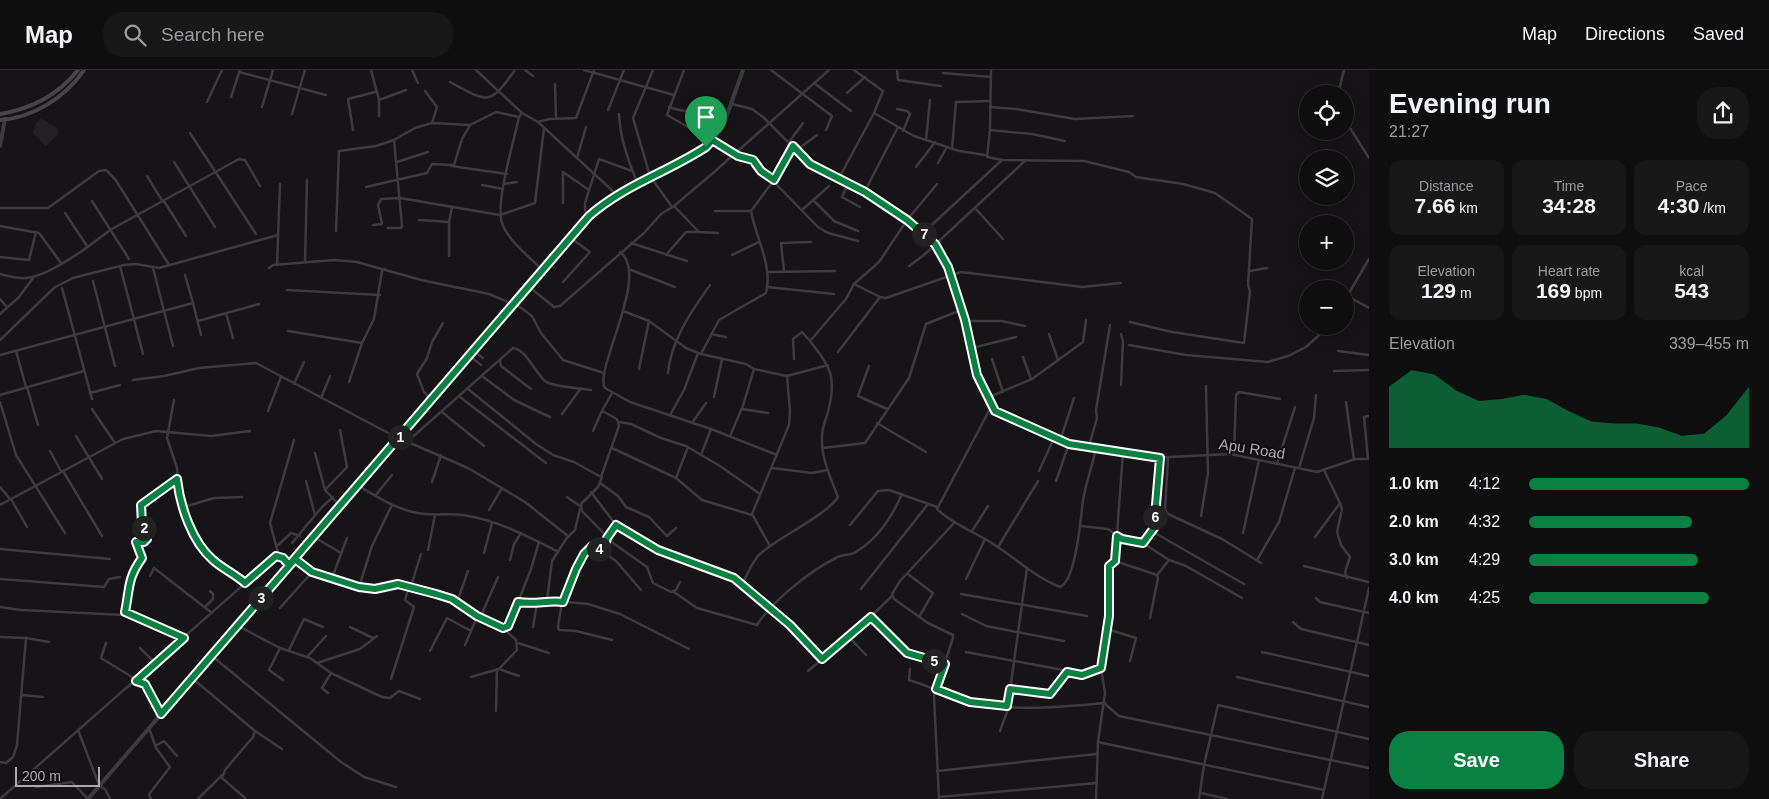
<!DOCTYPE html>
<meta charset="utf-8">
<style>
:root{--surface:#100f10;--page:#191819;--text:#f1f3f6;--muted:#9c9c9f;--line:#302f30;--accent:#0b8043}
body{margin:0;font-family:Arial,sans-serif;background:var(--page);color:var(--text);height:100vh;display:flex;flex-direction:column;font-size:19px;white-space:nowrap}
*{box-sizing:border-box;margin:0}
p{font-size:16px;color:var(--muted)}
.icon{flex:none;width:28px;height:28px;fill:none;stroke:currentColor;stroke-width:2;stroke-linecap:round;stroke-linejoin:round}
.map{position:relative;flex:1;overflow:hidden}
.drawer{display:flex;flex-direction:column;background:var(--surface);width:400px}
.drawer>*{flex:none}
.tools{position:absolute;left:1299px;top:15px;display:grid;gap:10px}
.tools a{display:grid;place-items:center;width:55px;height:55px;border-radius:50%;background:var(--surface);box-shadow:0 2px 12px #0003,0 0 0 1px var(--line);font-size:25px}
.scale{position:absolute;left:15px;bottom:12px;width:85px;box-sizing:border-box;padding-left:5px;border:2px solid #b2a5b6;border-top:0;font-size:14px;line-height:18px;white-space:nowrap;color:#b2a5b6;-webkit-text-stroke:4px #110f11;paint-order:stroke}
.pin{position:absolute;display:grid;place-items:center;width:42px;height:42px;color:#fff;margin:-51px -21px;border-radius:50% 50% 50% 0;rotate:-45deg;box-shadow:0 0 5px #0007}
.pin .icon{rotate:45deg}
.km{position:absolute;width:25px;height:25px;margin:-12px;border-radius:50%;background:#222;color:#fff;font-size:14px;line-height:25px;text-align:center}
.round{display:grid;place-items:center;flex:none;width:52px;height:52px;border-radius:20px;background:var(--page)}
.overview{display:flex;align-items:center;justify-content:space-between;height:85px;padding:0 20px}
h1{font-size:28px;font-weight:700;line-height:38px}
.figures{display:grid;grid-template-columns:repeat(3,1fr);gap:8px;height:85px;padding:5px 20px}
.figures div{display:grid;align-content:center;border-radius:12px;background:var(--page);text-align:center}
.figures b{font-size:21px;font-weight:700}
.figures small{font-size:14px;font-weight:400}
.figures p{font-size:14px}
.chart{height:140px;padding:10px 20px}
.chart p{display:flex;justify-content:space-between}
.chart svg{width:100%;height:90px;margin-top:5px;fill:var(--accent);opacity:.7}
.action{display:flex;gap:10px;margin-top:auto;padding:10px 20px}
.action a{flex:1;height:58px;border-radius:20px;background:var(--accent);color:#fff;font-size:20px;font-weight:700;line-height:58px;text-align:center}
.action a+a{background:var(--page);color:var(--text)}
ul{padding:0 20px;list-style:none;font-size:16px}
li{display:grid;grid-template-columns:80px 60px 1fr;align-items:center;height:38px}
li i{height:12px;border-radius:6px;background:var(--accent)}
header{display:flex;align-items:center;gap:30px;box-sizing:border-box;height:70px;padding:0 25px;background:var(--surface);border-bottom:1px solid var(--line)}
header strong{font-size:24px}
nav{display:flex;gap:28px;margin-inline-start:auto;font-size:18px}
.search{width:350px;height:45px;background:var(--page);display:flex;align-items:center;gap:12px;box-sizing:border-box;padding:0 18px;border-radius:20px;color:var(--muted);font-size:19px}
main{display:flex;flex:1;min-height:0}
.map>svg:first-child{display:block}
</style>
<header>
<strong>Map</strong>
<div class="search"><svg class="icon" aria-label="search" viewBox="0 0 24 24"><circle cx="10" cy="10" r="6"/><path d="M15 15l6 6"/></svg>Search here</div>
<nav><a>Map</a><a>Directions</a><a>Saved</a></nav>
</header>
<main>
<div class="map">
<svg width="1369" height="729" viewBox="0 0 1369 729">
<rect width="100%" height="100%" fill="#161416"/>
<polygon fill="#232023" points="41,48 58,59 58,64 46,76 33,63 36,53"/>
<g fill="none" stroke-linecap="round" stroke-linejoin="round">
<g stroke="#3f3940" stroke-width="2.5">
<polyline points="371,0 379,30 406,20"/>
<polyline points="412,0 418,13"/>
<polyline points="476,0 522,43 538,52 616,124"/>
<polyline points="525,0 533,6"/>
<polyline points="584,0 674,25"/>
<polyline points="653,0 633,48 650,106 672,137"/>
<polyline points="684,0 667,45 738,86 753,90 761,101 774,110"/>
<polyline points="771,0 832,46 826,60"/>
<polyline points="897,0 898,10 941,16"/>
<polyline points="991,0 990,60 987,87 1002,90 1084,91 1129,102 1136,107 1183,114 1215,123 1252,149 1248,215 1250,221 1244,273 1172,262 1130,252"/>
<polyline points="239,2 326,25"/>
<polyline points="943,3 991,7"/>
<path d="M 450,12 C 488,32 489,37 515,0"/>
<polyline points="814,13 851,41"/>
<polyline points="555,14 556,48"/>
<polyline points="425,21 437,37 432,53"/>
<polyline points="847,23 865,7"/>
<polyline points="1338,24 1344,0"/>
<polyline points="231,27 240,0"/>
<polyline points="207,32 222,0"/>
<polyline points="732,34 752,39 763,47 810,94 865,121 907,150 935,174 947,197 965,251 977,305 991,337 1001,344 1064,372 1149,388 1230,384 1317,402 1355,389 1369,389"/>
<polyline points="262,37 273,0"/>
<path d="M 669,37 C 689,45 708,39 727,44"/>
<polyline points="990,37 1016,39 1075,49 1133,46"/>
<polyline points="897,39 907,41 910,44 903,61"/>
<polyline points="608,40 624,0"/>
<path d="M 522,43 L 519,47 C 514,71 495,133 502,153 C 508,171 530,187 542,200"/>
<polyline points="874,43 914,66 959,81 985,85"/>
<polyline points="292,44 305,0"/>
<path d="M 619,44 C 620,68 628,90 637,112"/>
<polyline points="379,46 379,30"/>
<polyline points="1345,50 1369,88"/>
<polyline points="538,52 549,49 576,48 594,0"/>
<polyline points="353,60 348,29 375,22"/>
<polyline points="990,60 1032,64 1065,71"/>
<polyline points="190,63 256,164"/>
<polyline points="926,70 930,30"/>
<polyline points="789,72 803,53"/>
<polyline points="952,79 956,32 989,31"/>
<polyline points="797,80 817,65"/>
<polyline points="577,88 586,57"/>
<polyline points="174,92 215,157"/>
<polyline points="397,92 428,82"/>
<polyline points="938,93 947,77"/>
<polyline points="451,96 507,104"/>
<polyline points="916,97 935,72"/>
<polyline points="147,106 163,132"/>
<polyline points="839,108 874,43 883,21 854,0"/>
<polyline points="773,111 818,157 828,163 858,171"/>
<polyline points="504,114 517,112"/>
<polyline points="848,114 842,127 860,137"/>
<polyline points="482,115 503,119"/>
<polyline points="366,117 427,103 432,94 454,95 462,69 470,55"/>
<polyline points="865,121 898,57"/>
<polyline points="813,130 834,151 858,161"/>
<polyline points="92,131 129,189"/>
<polyline points="164,131 186,166"/>
<polyline points="563,133 563,102 589,120"/>
<polyline points="674,136 699,162 718,163"/>
<polyline points="0,138 48,138 99,101 106,100 115,109 169,195"/>
<polyline points="975,138 1003,169"/>
<polyline points="802,140 829,116"/>
<polyline points="715,141 751,141"/>
<polyline points="65,143 87,176"/>
<polyline points="589,147 585,140 585,133 599,89 632,101"/>
<polyline points="419,150 449,152"/>
<polyline points="373,155 382,154 378,135 381,129 400,128 500,145 535,133 544,58"/>
<polyline points="0,156 39,163 61,193"/>
<polyline points="388,158 401,158 402,156 394,70"/>
<polyline points="336,161 339,81 376,76 394,70 415,58 432,53 470,55 496,42 519,47"/>
<polyline points="923,163 1002,90"/>
<polyline points="631,173 687,191"/>
<path d="M 620,182 C 651,205 593,301 605,318 L 630,332 L 711,359 L 777,385"/>
<polyline points="666,185 686,162 697,162"/>
<polyline points="732,185 759,172"/>
<polyline points="449,186 449,152 452,137"/>
<polyline points="0,187 29,190 36,162"/>
<polyline points="305,192 307,110"/>
<polyline points="277,195 280,114"/>
<polyline points="120,196 143,284"/>
<polyline points="909,196 924,185 1026,90"/>
<polyline points="153,198 173,276"/>
<polyline points="269,198 273,195 334,190 357,192 421,210 489,224 520,237 532,246 541,263 563,290 604,303"/>
<polyline points="631,200 675,217"/>
<polyline points="784,201 781,173 811,172"/>
<polyline points="1250,201 1267,198"/>
<polyline points="769,202 835,201"/>
<path d="M 0,204 C 8,206 18,209 27,208 C 51,205 91,175 110,160 L 239,89 L 245,90 L 260,116"/>
<polyline points="93,211 115,296"/>
<polyline points="563,212 590,182 571,168"/>
<polyline points="854,214 880,227 886,228 961,202 1082,217 1121,213"/>
<polyline points="528,216 554,237 560,236 644,163 661,144 674,136 713,103 829,0"/>
<polyline points="767,217 834,224"/>
<polyline points="62,218 92,329"/>
<polyline points="287,220 380,225"/>
<polyline points="1347,226 1369,238"/>
<polyline points="0,229 7,237"/>
<polyline points="1345,230 1369,189"/>
<polyline points="193,233 201,265"/>
<polyline points="623,241 649,251 686,278 698,283 684,320 670,345"/>
<polyline points="226,243 233,268"/>
<polyline points="0,244 19,227 33,208"/>
<polyline points="198,251 259,234"/>
<polyline points="965,251 1001,251 1025,256"/>
<polyline points="288,261 362,273"/>
<polyline points="711,264 726,267"/>
<polyline points="1049,264 1058,290"/>
<polyline points="1121,264 1123,271 1121,315"/>
<polyline points="0,270 55,217 73,208 124,195 136,194 159,198 278,165"/>
<polyline points="1129,275 1186,285 1268,292 1288,286 1306,277 1329,256"/>
<polyline points="972,278 1016,267"/>
<polyline points="472,280 483,288"/>
<polyline points="16,281 26,317"/>
<polyline points="1338,281 1369,285"/>
<polyline points="838,282 880,227"/>
<path d="M 698,283 L 701,284 L 719,250 L 766,223 C 773,195 756,169 751,141 L 774,110 L 793,76"/>
<polyline points="701,284 746,294 754,299 787,306 828,295"/>
<polyline points="0,285 193,233 185,205"/>
<polyline points="470,286 481,295"/>
<polyline points="1023,287 1031,309"/>
<polyline points="794,289 793,269 802,262 810,271"/>
<polyline points="992,289 1003,322"/>
<polyline points="500,290 501,296 531,319"/>
<polyline points="869,296 858,326 887,339"/>
<polyline points="639,299 649,251"/>
<polyline points="754,299 742,339 768,343"/>
<polyline points="1334,301 1369,300"/>
<path d="M 668,303 C 671,270 691,242 710,215"/>
<polyline points="482,306 514,330 550,347"/>
<polyline points="133,310 164,306 199,298 256,293 394,366 468,398 525,432 568,466 552,491 547,530 527,534 518,532"/>
<polyline points="349,312 362,273 374,249 382,201 385,199"/>
<polyline points="294,314 304,292"/>
<polyline points="27,317 38,355"/>
<polyline points="468,319 536,374 553,385 574,392 601,407 619,356 617,349 602,341 612,323"/>
<polyline points="90,323 120,315"/>
<polyline points="0,325 84,301"/>
<polyline points="460,327 546,393"/>
<polyline points="714,327 722,289"/>
<polyline points="321,328 330,306"/>
<polyline points="987,328 1032,309 1083,272 1086,250"/>
<polyline points="431,329 424,322 417,304 427,288 432,272 443,253"/>
<polyline points="174,330 167,368 177,398 178,422 191,456 200,475 212,489 245,513"/>
<polyline points="0,332 16,385 65,463"/>
<polyline points="1346,332 1354,390"/>
<path d="M 991,337 L 937,439 C 952,454 975,462 993,474 C 1016,488 1034,507 1060,517 C 1076,511 1081,446 1083,430 C 1086,412 1093,395 1096,377"/>
<polyline points="92,339 115,373"/>
<polyline points="268,341 281,307"/>
<polyline points="442,342 484,376"/>
<polyline points="562,344 581,318"/>
<polyline points="619,352 631,354 661,368 686,376 720,396 760,424"/>
<polyline points="692,353 706,333"/>
<polyline points="877,353 926,382"/>
<polyline points="593,361 602,341"/>
<polyline points="76,366 102,409"/>
<polyline points="730,366 742,338"/>
<path d="M 408,371 L 513,278 C 527,280 535,303 545,311 C 552,317 580,318 591,320"/>
<polyline points="1060,371 1074,328"/>
<polyline points="1089,376 1097,348 1096,340 1110,255"/>
<polyline points="612,378 676,408 702,430 752,445"/>
<polyline points="823,378 865,373 909,308 926,254 961,240"/>
<polyline points="50,381 61,401"/>
<polyline points="315,383 325,420 340,436"/>
<polyline points="701,385 711,359"/>
<polyline points="1234,385 1236,325 1239,322 1280,329"/>
<polyline points="1159,388 1155,463 1244,514"/>
<polyline points="1168,388 1165,440 1168,444 1222,469 1261,493"/>
<polyline points="1368,389 1364,347 1369,346"/>
<polyline points="1277,394 1295,337"/>
<polyline points="772,398 812,403 828,400"/>
<polyline points="1299,398 1314,348 1316,325"/>
<polyline points="1324,400 1340,433 1342,439 1337,462 1341,475 1350,487 1345,502 1347,508"/>
<polyline points="63,401 102,466"/>
<polyline points="1039,401 1054,368"/>
<polyline points="602,407 598,417 581,434 582,441 613,473 647,497 653,513 671,522 676,520 680,512"/>
<polyline points="676,408 688,377"/>
<polyline points="306,411 315,445"/>
<polyline points="1056,411 1069,374"/>
<polyline points="432,412 441,385"/>
<polyline points="600,413 618,426 626,437 649,447 667,466 676,458"/>
<path d="M 357,415 C 376,426 395,439 417,443 C 432,446 448,443 463,445 C 497,450 527,466 557,481"/>
<polyline points="0,417 10,429"/>
<polyline points="325,420 347,397 340,360"/>
<polyline points="591,422 616,455 627,464 639,468 658,480 728,505 742,514 790,555 822,589"/>
<polyline points="375,426 392,405"/>
<polyline points="567,427 580,436"/>
<polyline points="11,429 27,457"/>
<polyline points="0,435 123,369 156,361 211,366 250,361"/>
<polyline points="184,437 214,428 242,427"/>
<polyline points="489,440 502,418"/>
<polyline points="1201,446 1208,403 1206,316"/>
<polyline points="616,455 607,468 606,484 616,491 641,520"/>
<polyline points="850,455 878,421 889,420 937,437"/>
<polyline points="1081,456 1108,459 1122,469 1143,473 1169,490 1186,496 1242,528"/>
<polyline points="972,461 988,436"/>
<polyline points="1243,463 1259,390"/>
<polyline points="314,467 341,483"/>
<polyline points="568,467 575,460 580,439"/>
<polyline points="1315,467 1340,433"/>
<polyline points="292,473 322,437 333,427"/>
<polyline points="1144,473 1153,459"/>
<polyline points="770,476 752,444 789,355 790,341 787,306"/>
<polyline points="276,477 291,463 300,466"/>
<polyline points="998,477 1038,411"/>
<polyline points="0,479 110,489"/>
<polyline points="428,480 435,445"/>
<polyline points="484,483 492,453"/>
<polyline points="279,486 270,453 294,370"/>
<polyline points="295,489 312,502 359,517 375,519 398,513 436,524 452,529 477,547 503,558 508,556 512,548 531,499 539,472"/>
<polyline points="510,490 514,474 521,463"/>
<polyline points="1257,490 1279,452 1295,398"/>
<polyline points="1115,491 1123,382"/>
<polyline points="1304,496 1369,512"/>
<polyline points="908,504 933,523 919,547"/>
<polyline points="1157,505 1169,490"/>
<polyline points="150,506 154,498 212,543"/>
<polyline points="332,508 347,468"/>
<polyline points="0,509 104,517 109,509 120,507"/>
<polyline points="966,509 985,469"/>
<path d="M 742,514 C 748,504 752,491 760,484 C 777,468 827,445 838,427 C 831,409 822,390 822,371 C 821,359 825,352 828,342 C 837,307 831,298 810,271 L 846,229 L 854,214 L 879,192 L 907,150 L 937,114"/>
<polyline points="411,516 421,484"/>
<polyline points="359,517 372,476 392,435"/>
<polyline points="861,519 928,434"/>
<path d="M 674,522 L 697,538 L 757,555 C 771,532 811,500 836,488 C 841,484 848,486 854,483 C 877,470 892,447 902,424"/>
<polyline points="961,524 1087,546"/>
<polyline points="1316,528 1320,532 1369,543"/>
<polyline points="547,530 588,534 620,544 689,579"/>
<polyline points="563,531 576,499 585,484 592,476 604,479"/>
<polyline points="457,532 468,501"/>
<polyline points="562,532 558,557 559,560 576,561 612,570"/>
<polyline points="0,537 21,540 124,545 131,508 135,496 142,488 136,472 144,472 147,469 140,437 177,409"/>
<polyline points="205,537 213,529 213,524 210,521"/>
<polyline points="280,538 312,502"/>
<polyline points="126,543 184,568"/>
<polyline points="962,544 986,556 1064,571"/>
<polyline points="871,547 907,583 945,594"/>
<polyline points="480,548 498,507"/>
<polyline points="1293,552 1301,559 1369,575"/>
<polyline points="238,556 280,578 310,588 331,603 322,618 328,623"/>
<polyline points="350,557 373,568"/>
<polyline points="533,557 537,533"/>
<polyline points="1107,559 1136,568 1130,591"/>
<polyline points="0,567 26,568 49,572"/>
<polyline points="849,567 866,585"/>
<polyline points="106,573 101,588 145,615 161,644"/>
<polyline points="518,573 549,583"/>
<polyline points="465,575 471,561"/>
<polyline points="140,578 155,593"/>
<polyline points="280,578 269,600 283,610"/>
<polyline points="289,580 304,549 323,557"/>
<polyline points="430,581 447,548 471,561 477,547"/>
<polyline points="966,582 1063,600 1082,605 1101,598"/>
<polyline points="1262,582 1369,606"/>
<polyline points="212,586 341,692 364,707 396,717"/>
<polyline points="307,587 326,566"/>
<polyline points="317,593 360,579 377,566"/>
<polyline points="499,599 519,606"/>
<path d="M 910,599 L 909,610 C 930,616 949,627 970,632 C 1015,642 1060,637 1105,633"/>
<polyline points="808,601 858,559 892,526"/>
<polyline points="331,603 382,627 390,628 399,621 420,629"/>
<polyline points="471,607 499,599 517,580 516,570 503,558"/>
<polyline points="1237,607 1369,637"/>
<polyline points="192,608 255,661 253,667 225,700 222,708 245,728"/>
<polyline points="391,609 414,537 405,530 409,516"/>
<polyline points="1010,619 1050,624 1067,601"/>
<polyline points="22,625 43,627"/>
<polyline points="1105,634 1119,646 1369,698"/>
<polyline points="496,641 497,599"/>
<polyline points="149,658 156,678 170,697 150,723 149,725 151,729"/>
<polyline points="78,660 99,715"/>
<polyline points="255,661 282,679"/>
<polyline points="1000,661 1007,642 1027,498"/>
<polyline points="1098,672 1324,720"/>
<polyline points="155,676 164,671 177,686"/>
<polyline points="0,692 6,693 13,687 17,675 26,568"/>
<polyline points="937,701 1097,684"/>
<polyline points="99,716 105,719 110,729"/>
<polyline points="36,717 72,712 88,729"/>
<polyline points="1201,723 1227,729"/>
<polyline points="939,727 1097,713"/>
<polyline points="0,729 276,486 283,488 289,495"/>
<polyline points="198,729 222,705"/>
<polyline points="939,729 934,625 953,568 953,565 928,553 894,529 892,524 900,511 955,452"/>
<polyline points="1096,729 1098,672 1105,623 1101,598 1109,546 1109,493 1115,491 1157,505 1158,508 1150,548"/>
<polyline points="1199,729 1204,695 1218,635 1369,669"/>
<polyline points="1322,729 1369,518"/>
</g>
<g stroke="#3f3940" stroke-width="4">
<polyline points="0,76 5,49"/>
<polyline points="88,729 589,147 616,124 690,87 706,77 720,61 726,48 743,0"/>
</g>
<g stroke="#49434b" stroke-width="4">
<path d="M 0,44 C 31,39 58,25 78,0"/>
<path d="M 0,50 C 33,48 66,27 84,0"/>
</g>
</g>
<g fill="none" stroke-linecap="round" stroke-linejoin="round">
<defs>
<path id="route" d="M 706,77 C 666,103 626,114 589,146 L 289,495 L 283,488 L 276,486 L 245,513 C 235,504 223,499 213,490 C 192,472 180,436 177,409 L 141,435 L 142,454 L 147,469 L 144,472 L 136,472 L 142,488 C 127,509 130,518 125,542 L 184,568 L 136,611 L 145,614 L 161,644 L 295,489 L 312,502 L 359,517 L 375,519 L 398,514 L 436,524 L 452,529 L 477,546 L 503,558 L 508,556 L 518,532 C 534,535 548,530 563,532 L 576,499 L 584,484 L 592,476 L 604,479 L 607,468 L 616,455 L 658,480 L 734,508 L 790,555 L 822,589 L 871,547 L 907,583 L 945,594 L 936,619 L 970,632 L 1007,636 L 1010,619 L 1050,624 L 1067,602 L 1082,605 L 1101,598 L 1109,546 L 1109,496 L 1115,491 L 1117,466 L 1122,469 L 1143,473 L 1154,458 L 1160,388 L 1069,374 L 995,341 L 977,305 L 965,250 L 948,197 L 935,174 L 907,150 L 865,122 L 810,94 L 793,76 L 774,110 L 761,101 L 753,90 L 738,86 L 712,70 L 706,77"/>
</defs>
<use href="#route" stroke="#fff" stroke-width="10"/>
<use href="#route" stroke="#0b8043" stroke-width="6"/>
</g>
<g text-anchor="middle" stroke-width="4" stroke-linejoin="round" paint-order="stroke">
<g font-size="15" fill="#b2a5b6" stroke="#110f11">
<text transform="translate(1252 379) rotate(9)" y="5">Apu Road</text>
</g>
</g>
</svg>
<div class="tools">
<a><svg class="icon" aria-label="locate" viewBox="0 0 24 24"><circle cx="12" cy="12" r="6"/><path d="M12 2v4M12 18v4M2 12h4M18 12h4"/></svg></a>
<a><svg class="icon" aria-label="layers" viewBox="0 0 24 24"><path d="M12 4l9 5-9 5-9-5zM3 14l9 5 9-5"/></svg></a>
<a>+</a>
<a>−</a>
</div>
<div class="scale">200 m</div>
<div class="pin" style="left:706px;top:77px;background:#1e9e55"><svg class="icon" aria-label="arrive" viewBox="0 0 24 24"><path d="M6 21V4h12l-3 4 3 4H6"/></svg></div>
<b class="km" style="left:400px;top:367px">1</b>
<b class="km" style="left:144px;top:458px">2</b>
<b class="km" style="left:261px;top:528px">3</b>
<b class="km" style="left:599px;top:479px">4</b>
<b class="km" style="left:934px;top:591px">5</b>
<b class="km" style="left:1155px;top:447px">6</b>
<b class="km" style="left:924px;top:164px">7</b>
</div>
<section class="drawer">
<div class="overview"><div><h1>Evening run</h1><p>21:27</p></div><a class="round"><svg class="icon" aria-label="share" viewBox="0 0 24 24"><path d="M12 15V3M7 8l5-5 5 5M5 13v7h14v-7"/></svg></a></div>
<div class="figures">
<div><p>Distance</p><b>7.66<small> km</small></b></div>
<div><p>Time</p><b>34:28</b></div>
<div><p>Pace</p><b>4:30<small> /km</small></b></div>
</div>
<div class="figures">
<div><p>Elevation</p><b>129<small> m</small></b></div>
<div><p>Heart rate</p><b>169<small> bpm</small></b></div>
<div><p>kcal</p><b>543</b></div>
</div>
<div class="chart"><p><span>Elevation</span>339–455 m</p>
<svg viewBox="0 0 160 44" preserveAspectRatio="none"><path d="M0 44V14L10 6L20 8L30 16L40 21L50 20L60 18L70 20L80 26L90 31L100 32L110 32L120 34L130 38L140 37L150 28L160 14V44z"/></svg>
</div>
<ul>
<li><b>1.0 km</b>4:12<i style="width:100%"></i></li>
<li><b>2.0 km</b>4:32<i style="width:74%"></i></li>
<li><b>3.0 km</b>4:29<i style="width:77%"></i></li>
<li><b>4.0 km</b>4:25<i style="width:82%"></i></li>
</ul>
<div class="action"><a>Save</a><a>Share</a></div>
</section>
</main>
